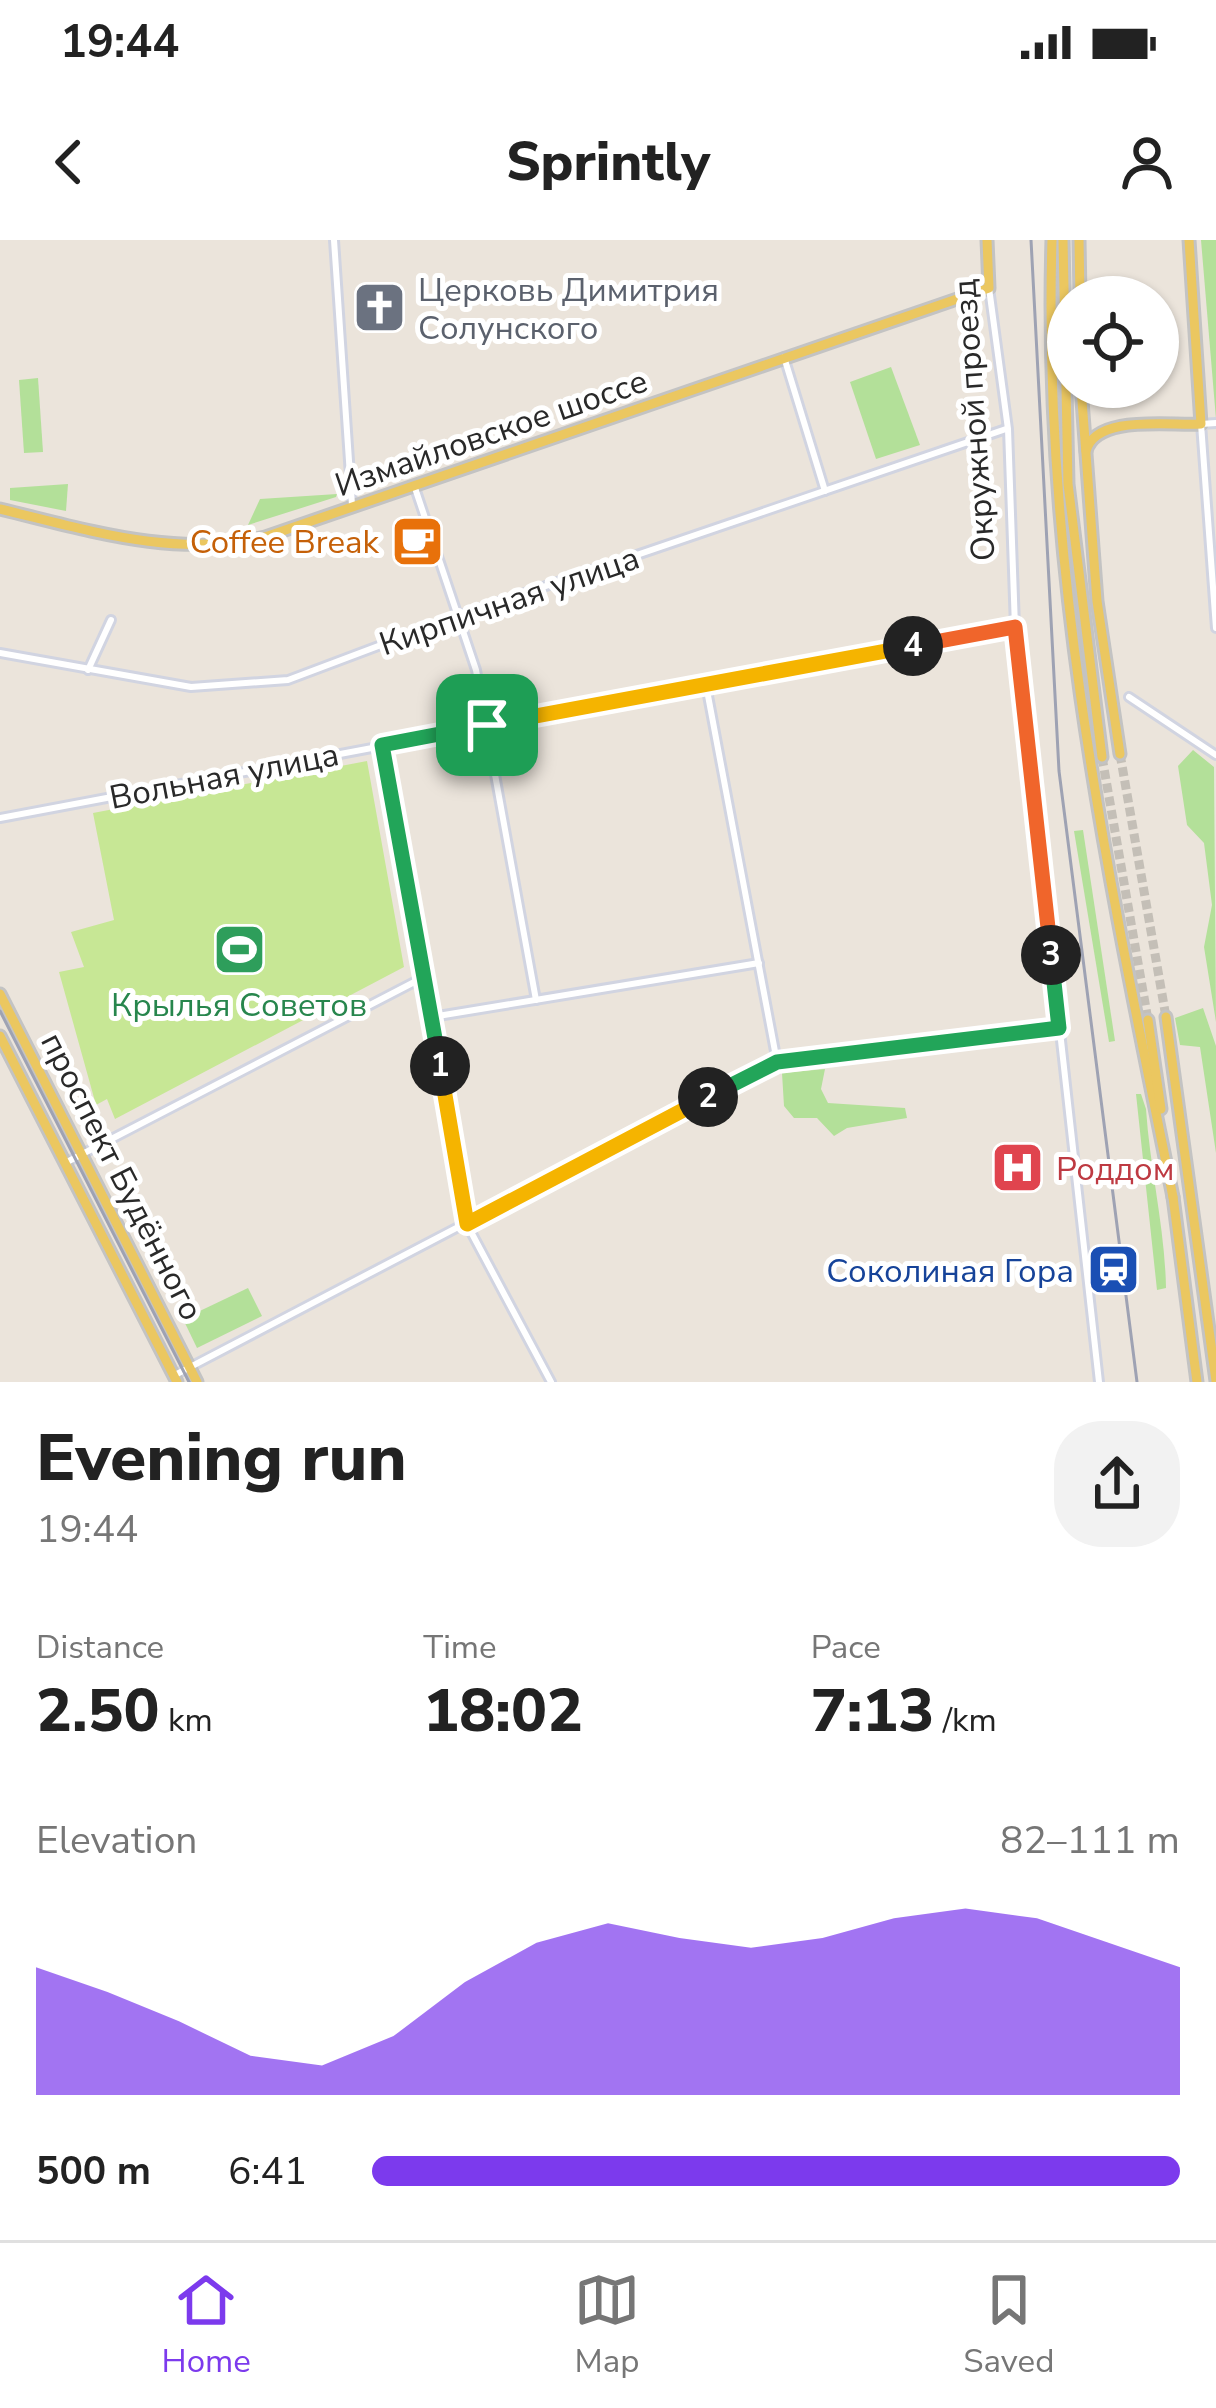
<!DOCTYPE html>
<meta charset="utf-8">
<style>
:root{--surface:#fff;--page:#f2f2f2;--text:#222;--muted:#767676;--line:#e0e0e0;--accent:#7c3aed}
body{margin:0;font-family:"Nunito Sans",sans-serif;background:var(--page);color:var(--text);height:100vh;display:flex;flex-direction:column;font-size:45px;white-space:nowrap}
*{box-sizing:border-box;margin:0}
p{font-size:39px;color:var(--muted)}
.icon{flex:none;width:66px;height:66px;fill:none;stroke:currentColor;stroke-width:2;stroke-linecap:round;stroke-linejoin:round}
.map{position:relative;height:1142px;overflow:hidden}
.drawer{display:flex;flex-direction:column;background:var(--surface);flex:1}
.drawer>*{flex:none}
.tools{position:absolute;left:1047px;top:36px;display:grid;gap:24px}
.tools a{display:grid;place-items:center;width:132px;height:132px;border-radius:50%;background:var(--surface);box-shadow:0 3px 9px #0004;font-size:60px}
.pin{position:absolute;display:grid;place-items:center;width:102px;height:102px;color:#fff;margin:-51px;border-radius:24px;box-shadow:0 6px 18px #0006}
.km{position:absolute;width:60px;height:60px;margin:-30px;border-radius:50%;background:#222;color:#fff;font-size:33px;line-height:60px;text-align:center}
.round{display:grid;place-items:center;flex:none;width:126px;height:126px;border-radius:48px;background:var(--page)}
.headline{display:flex;align-items:center;justify-content:space-between;height:204px;padding:0 36px}
h1{font-size:66px;font-weight:800;line-height:90px}
.figures{display:grid;grid-template-columns:repeat(3,1fr);gap:18px;height:204px;padding:12px 36px}
.figures div{display:grid;align-content:center}
.figures b{font-size:60px;font-weight:800}
.figures small{font-size:33px;font-weight:400}
.figures p{font-size:33px}
.chart{height:336px;padding:24px 36px}
.chart p{display:flex;justify-content:space-between}
.chart svg{width:100%;height:216px;margin-top:12px;fill:var(--accent);opacity:.7}
ul{padding:0 36px;list-style:none;font-size:39px}
li{display:grid;grid-template-columns:192px 144px 1fr;align-items:center;height:90px}
li i{height:30px;border-radius:15px;background:var(--accent)}
.status{display:flex;justify-content:space-between;align-items:center;height:84px;padding:0 60px;background:var(--surface);direction:ltr}
.status svg{height:33px;fill:currentColor}
header{display:flex;justify-content:space-between;align-items:center;height:156px;padding:0 36px;background:var(--surface);font-size:54px;font-weight:800}
.tab-bar{display:flex;justify-content:space-around;align-items:center;height:168px;border-top:3px solid var(--line);background:var(--surface);font-size:33px;color:var(--muted)}
.tab-bar a{display:grid;justify-items:center;gap:6px}
.tab-bar .selected{color:var(--accent)}
.map>svg:first-child{display:block}
</style>
<div class="status"><b>19:44</b><svg viewBox="0 0 49 12"><path d="M0 12V9h3v3zM5 12V6h3v6zM10 12V3h3v9zM15 12V0h3v12zM26 1h20v11H26zM47 4h2v5h-2z"/></svg></div>
<header><svg class="icon" aria-label="back" viewBox="0 0 24 24"><path d="M15 5l-7 7 7 7"/></svg>Sprintly<svg class="icon" aria-label="person" viewBox="0 0 24 24"><circle cx="12" cy="8" r="4"/><path d="M4 21q1-7 8-7t8 7"/></svg></header>
<div class="map">
<svg width="1216" height="1142" viewBox="0 0 1216 1142">
<rect width="100%" height="100%" fill="#ebe4db"/>
<g fill="#b3e099">
<polygon points="1201,0 1216,0 1216,179"/>
<polygon points="891,127 920,205 876,219 850,142"/>
<polygon points="38,138 43,212 24,213 19,140"/>
<polygon points="68,244 66,271 10,260 10,248"/>
<polygon points="337,254 336,257 248,285 260,259"/>
<polygon points="1193,510 1214,527 1216,782 1204,707 1212,665 1204,603 1187,585 1178,526"/>
<polygon points="1083,590 1115,801 1109,802 1074,591"/>
<polygon points="1203,768 1216,806 1216,913 1200,807 1180,805 1175,778"/>
<polygon points="825,829 821,849 828,863 905,868 907,878 847,888 834,896 817,878 794,878 784,866 782,833"/>
<path d="M 1136,854 L 1141,854 L 1146,869 C 1150,930 1165,988 1166,1048 L 1157,1050 Z"/>
<polygon points="248,1048 262,1076 197,1108 183,1079"/>
</g>
<polygon fill="#c7e795" points="367,521 404,727 115,879 107,859 96,865 59,732 84,727 71,692 114,680 93,573"/>
<g fill="none" stroke-linecap="round" stroke-linejoin="round">
<g stroke="#c4bfb7" stroke-width="9" stroke-dasharray="9 4.5" stroke-linecap="butt">
<polyline points="1120,514 1166,777"/>
<polyline points="1102,517 1148,780"/>
</g>
<defs>
<g id="minor">
<polyline points="334,0 352,265"/>
<polyline points="989,48 1008,189 1015,387 1099,1142"/>
<polyline points="784,117 825,251"/>
<polyline points="1216,183 1201,184 1216,388"/>
<polyline points="415,248 476,430 536,760"/>
<polyline points="0,413 191,447 288,440 458,376 1006,189"/>
<polyline points="88,430 111,380"/>
<polyline points="706,445 777,822"/>
<polyline points="1129,457 1216,515"/>
<polyline points="382,505 462,975 551,1142"/>
<polyline points="0,578 1015,387"/>
<polyline points="432,777 759,723"/>
<polyline points="65,923 424,737"/>
<polyline points="175,1135 770,824 1059,787"/>
</g>
<g id="major">
<path d="M 1052,0 C 1042,331 1108,635 1173,957"/>
<polyline points="1063,0 1068,244 1102,517"/>
<polyline points="1079,0 1080,57"/>
<polyline points="1081,147 1097,361 1120,514"/>
<path d="M 1086,211 C 1096,174 1169,186 1201,184 L 1189,0"/>
<path d="M 0,269 C 88,290 174,318 265,297 L 989,48 L 987,0"/>
<polyline points="0,754 197,1142"/>
<polyline points="1166,777 1216,1141"/>
<polyline points="1148,780 1161,869"/>
<polyline points="0,796 177,1142"/>
<polyline points="1173,957 1197,1142"/>
</g>
</defs>
<use href="#minor" stroke="#d1d4e1" stroke-width="12"/>
<use href="#major" stroke="#c3c3c3" stroke-width="15"/>
<use href="#minor" stroke="#fff" stroke-width="6"/>
<use href="#major" stroke="#ebc760" stroke-width="9"/>
<polyline stroke="#9ea2b3" stroke-width="3" points="0,771 189,1142"/>
<polyline stroke="#9ea2b3" stroke-width="3" points="1031,0 1059,531 1137,1142"/>
</g>
<g fill="none" stroke-linecap="round" stroke-linejoin="round">
<defs>
<polyline id="split-1" points="440,826 382,505 487,485"/>
<polyline id="split-2" points="440,826 467,984 708,857"/>
<polyline id="split-3" points="708,857 777,822 1059,788 1051,715"/>
<polyline id="split-4" points="913,406 1015,387 1051,715"/>
<polyline id="split-5" points="487,485 913,406"/>
</defs>
<use href="#split-1" stroke="#fff" stroke-width="24"/>
<use href="#split-2" stroke="#fff" stroke-width="24"/>
<use href="#split-3" stroke="#fff" stroke-width="24"/>
<use href="#split-4" stroke="#fff" stroke-width="24"/>
<use href="#split-5" stroke="#fff" stroke-width="24"/>
<use href="#split-1" stroke="#22a559" stroke-width="15"/>
<use href="#split-2" stroke="#f5b400" stroke-width="15"/>
<use href="#split-3" stroke="#22a559" stroke-width="15"/>
<use href="#split-4" stroke="#f0652b" stroke-width="15"/>
<use href="#split-5" stroke="#f5b400" stroke-width="15"/>
</g>
<defs>
<symbol id="church-square" viewBox="-11 -11 22 22"><rect x="-9" y="-9" width="18" height="18" rx="4" fill="#6b7280" stroke="#fff"/><path d="M-1.2-6h2.4v3.5h3.3v2.4h-3.3V6h-2.4V-.1h-3.3v-2.4h3.3Z" fill="#fff"/></symbol>
<symbol id="cafe-square" viewBox="-11 -11 22 22"><rect x="-9" y="-9" width="18" height="18" rx="4" fill="#e8710a" stroke="#fff"/><path d="M-5.5-4.5H6V0H3Q3 3.5 0 3.5H-2.5Q-5.5 3.5-5.5 0ZM3-3.2v2h1.7v-2ZM-6 4.5H4V6H-6Z" fill="#fff"/></symbol>
<symbol id="stadium-square" viewBox="-11 -11 22 22"><rect x="-9" y="-9" width="18" height="18" rx="4" fill="#2e9e5b" stroke="#fff"/><path d="M0-5a6.5 5 0 1 0 0 10a6.5 5 0 1 0 0-10ZM-3.5-1.8h7v3.6h-7Z" fill="#fff"/></symbol>
<symbol id="hospital-square" viewBox="-11 -11 22 22"><rect x="-9" y="-9" width="18" height="18" rx="4" fill="#e0444e" stroke="#fff"/><path d="M-5-5h3v3.5h4V-5h3V5h-3V1.5h-4V5h-3Z" fill="#fff"/></symbol>
<symbol id="station-square" viewBox="-11 -11 22 22"><rect x="-9" y="-9" width="18" height="18" rx="4" fill="#1a4fb4" stroke="#fff"/><path d="M-3-6H3Q5-6 5-4V2Q5 4 3 4L4.5 6H3L1.5 4h-3L-3 6H-4.5L-3 4Q-5 4-5 2V-4Q-5-6-3-6ZM-3.5-4v3h7v-3ZM-3.5 1v1.5H-2V1ZM2 1v1.5H3.5V1Z" fill="#fff"/></symbol>
</defs>
<g fill-rule="evenodd">
<use href="#church-square" x="350" y="38" width="59" height="59"/>
<use href="#cafe-square" x="388" y="272" width="59" height="59"/>
<use href="#stadium-square" x="210" y="680" width="59" height="59"/>
<use href="#hospital-square" x="988" y="898" width="59" height="59"/>
<use href="#station-square" x="1084" y="1000" width="59" height="59"/>
</g>
<g text-anchor="middle" stroke-width="10" stroke-linejoin="round" paint-order="stroke">
<g font-size="33" fill="#5b616d" stroke="#fff" text-anchor="start">
<text x="418" y="61">Церковь Димитрия<tspan x="418" dy="38">Солунского</tspan></text>
</g>
<g font-size="33" fill="#292929" stroke="#fff">
<text transform="translate(973 180) rotate(-94)" y="12">Окружной проезд</text>
<text transform="translate(491 192) rotate(-19)" y="12">Измайловское шоссе</text>
<text transform="translate(509 360) rotate(-19)" y="12">Кирпичная улица</text>
<text transform="translate(224 535) rotate(-11)" y="12">Вольная улица</text>
<text transform="translate(123 936) rotate(63)" y="12">проспект Будённого</text>
</g>
<g font-size="33" fill="#c56008" stroke="#fff" text-anchor="end">
<text x="379" y="313">Coffee Break</text>
</g>
<g font-size="33" fill="#27864d" stroke="#fff">
<text x="239" y="776">Крылья Советов</text>
</g>
<g font-size="33" fill="#be3a42" stroke="#fff" text-anchor="start">
<text x="1056" y="940">Роддом</text>
</g>
<g font-size="33" fill="#164399" stroke="#fff" text-anchor="end">
<text x="1074" y="1042">Соколиная Гора</text>
</g>
</g>
</svg>
<div class="tools">
<a><svg class="icon" aria-label="locate" viewBox="0 0 24 24"><circle cx="12" cy="12" r="6"/><path d="M12 2v4M12 18v4M2 12h4M18 12h4"/></svg></a>
</div>
<div class="pin" style="left:487px;top:485px;background:#1e9e55"><svg class="icon" aria-label="arrive" viewBox="0 0 24 24"><path d="M6 21V4h12l-3 4 3 4H6"/></svg></div>
<b class="km" style="left:440px;top:826px">1</b>
<b class="km" style="left:708px;top:857px">2</b>
<b class="km" style="left:1051px;top:715px">3</b>
<b class="km" style="left:913px;top:406px">4</b>
</div>
<section class="drawer">
<div class="headline"><div><h1>Evening run</h1><p>19:44</p></div><a class="round"><svg class="icon" aria-label="share" viewBox="0 0 24 24"><path d="M12 15V3M7 8l5-5 5 5M5 13v7h14v-7"/></svg></a></div>
<div class="figures">
<div><p>Distance</p><b>2.50<small> km</small></b></div>
<div><p>Time</p><b>18:02</b></div>
<div><p>Pace</p><b>7:13<small> /km</small></b></div>
</div>
<div class="chart"><p><span>Elevation</span>82–111 m</p>
<svg viewBox="0 0 160 44" preserveAspectRatio="none"><path d="M0 44V18L10 23L20 29L30 36L40 38L50 32L60 21L70 13L80 9L90 12L100 14L110 12L120 8L130 6L140 8L150 13L160 18V44z"/></svg>
</div>
<ul>
<li><b>500 m</b>6:41<i style="width:100%"></i></li>
</ul>
</section>
<nav class="tab-bar">
<a class="selected"><svg class="icon" aria-label="home" viewBox="0 0 24 24"><path d="M3 11l9-7 9 7M6 9v11h12V9"/></svg>Home</a>
<a><svg class="icon" aria-label="map" viewBox="0 0 24 24"><path d="M3 6l6-2 6 2 6-2v14l-6 2-6-2-6 2zM9 4v14M15 6v14"/></svg>Map</a>
<a><svg class="icon" aria-label="saved" viewBox="0 0 24 24"><path d="M7 4h10v16l-5-4-5 4z"/></svg>Saved</a>
</nav>
